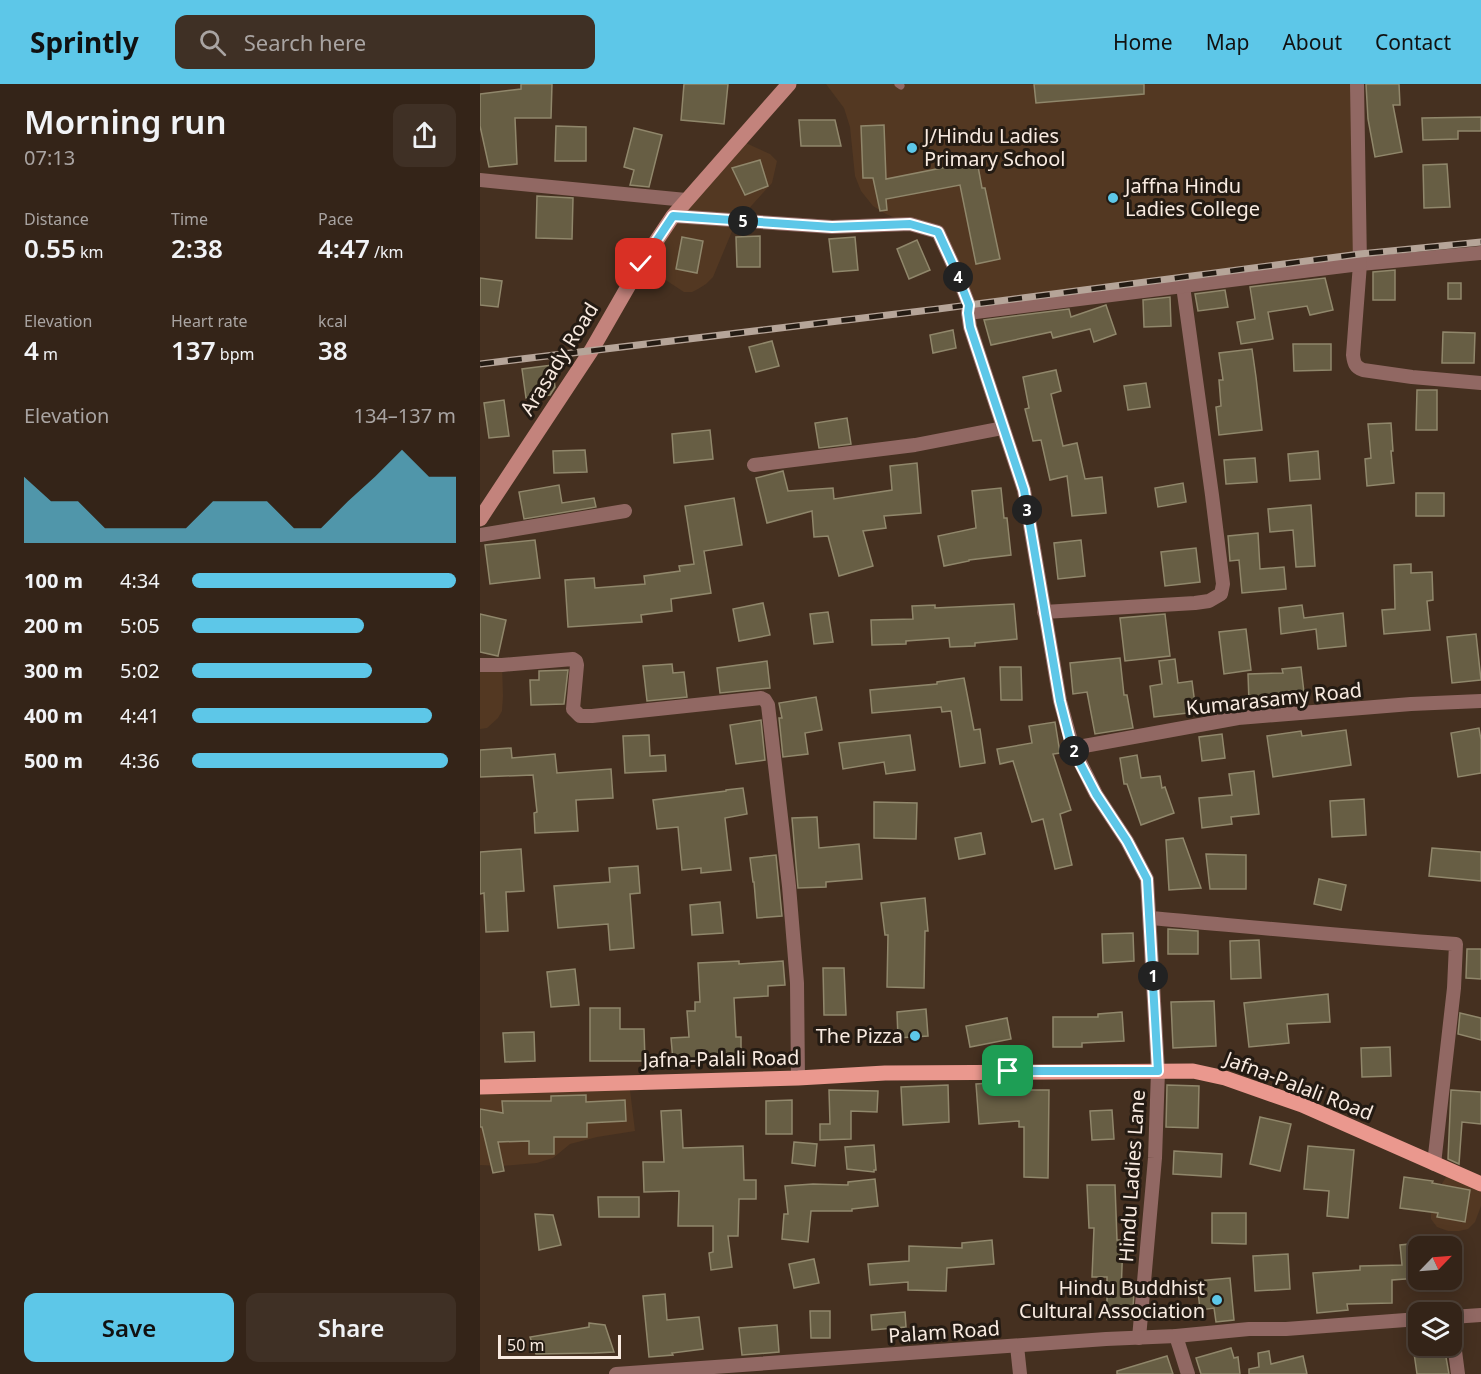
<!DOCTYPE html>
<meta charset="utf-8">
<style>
:root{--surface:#342418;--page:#3f3025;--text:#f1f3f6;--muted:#a9a4a2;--line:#4e4137;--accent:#5dc7e8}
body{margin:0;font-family:"Noto Sans",sans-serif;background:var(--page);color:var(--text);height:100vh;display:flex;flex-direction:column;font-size:22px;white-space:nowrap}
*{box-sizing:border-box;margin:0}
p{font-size:20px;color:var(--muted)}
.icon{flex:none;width:33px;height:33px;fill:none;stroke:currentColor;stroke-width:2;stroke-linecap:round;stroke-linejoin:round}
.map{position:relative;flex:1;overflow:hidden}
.details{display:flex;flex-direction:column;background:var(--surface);width:480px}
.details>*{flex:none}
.needle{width:39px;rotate:65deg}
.fabs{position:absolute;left:928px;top:1152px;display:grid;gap:12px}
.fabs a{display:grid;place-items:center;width:54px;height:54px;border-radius:12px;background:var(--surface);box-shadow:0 3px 15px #0003,0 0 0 2px var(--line);font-size:30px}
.scale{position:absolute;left:18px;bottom:15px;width:123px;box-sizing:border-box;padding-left:6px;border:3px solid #f9ebe1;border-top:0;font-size:16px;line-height:21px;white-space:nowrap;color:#f9ebe1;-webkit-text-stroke:4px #241b13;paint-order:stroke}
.pin{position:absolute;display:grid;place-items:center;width:51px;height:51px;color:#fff;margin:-26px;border-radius:12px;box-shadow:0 3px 9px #0006}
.km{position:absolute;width:30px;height:30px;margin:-15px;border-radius:50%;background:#222;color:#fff;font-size:16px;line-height:30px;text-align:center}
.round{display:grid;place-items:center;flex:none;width:63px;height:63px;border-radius:12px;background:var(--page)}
.headline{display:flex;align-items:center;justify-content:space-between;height:102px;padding:0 24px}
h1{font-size:33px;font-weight:600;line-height:45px}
.figures{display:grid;grid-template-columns:repeat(3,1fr);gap:9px;height:102px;padding:6px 24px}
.figures div{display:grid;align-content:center}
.figures b{font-size:26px;font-weight:600}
.figures small{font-size:16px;font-weight:400}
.figures p{font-size:16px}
.chart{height:168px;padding:12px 24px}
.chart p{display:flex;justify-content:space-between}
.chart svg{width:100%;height:108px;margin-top:6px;fill:var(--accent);opacity:.7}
.primary-button{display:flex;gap:12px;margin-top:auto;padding:12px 24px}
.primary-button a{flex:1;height:69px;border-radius:12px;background:var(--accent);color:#111;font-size:24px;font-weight:600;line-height:69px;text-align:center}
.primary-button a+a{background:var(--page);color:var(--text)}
ul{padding:0 24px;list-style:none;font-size:20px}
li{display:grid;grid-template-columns:96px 72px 1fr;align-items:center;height:45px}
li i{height:15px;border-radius:8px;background:var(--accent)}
header{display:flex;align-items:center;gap:36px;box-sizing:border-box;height:84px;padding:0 30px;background:var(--accent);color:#111}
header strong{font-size:28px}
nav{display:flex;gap:33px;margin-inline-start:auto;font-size:21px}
.search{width:420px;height:54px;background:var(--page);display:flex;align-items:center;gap:15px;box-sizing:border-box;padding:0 21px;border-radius:12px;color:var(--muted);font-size:22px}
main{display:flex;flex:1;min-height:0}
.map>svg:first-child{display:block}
</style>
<header>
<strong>Sprintly</strong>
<div class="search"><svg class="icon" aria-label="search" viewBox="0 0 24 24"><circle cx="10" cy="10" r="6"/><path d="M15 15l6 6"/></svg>Search here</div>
<nav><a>Home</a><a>Map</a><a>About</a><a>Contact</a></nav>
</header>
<main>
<section class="details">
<div class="headline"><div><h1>Morning run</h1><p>07:13</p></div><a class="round"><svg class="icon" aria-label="share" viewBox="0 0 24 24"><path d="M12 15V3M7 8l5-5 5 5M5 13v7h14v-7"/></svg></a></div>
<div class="figures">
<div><p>Distance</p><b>0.55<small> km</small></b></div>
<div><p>Time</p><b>2:38</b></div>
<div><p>Pace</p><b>4:47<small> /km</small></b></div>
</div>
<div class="figures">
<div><p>Elevation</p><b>4<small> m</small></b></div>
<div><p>Heart rate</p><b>137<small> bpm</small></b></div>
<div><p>kcal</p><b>38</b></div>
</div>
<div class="chart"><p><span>Elevation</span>134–137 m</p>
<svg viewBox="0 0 160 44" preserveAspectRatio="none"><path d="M0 44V17L10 27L20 27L30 38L40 38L50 38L60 38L70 27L80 27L90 27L100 38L110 38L120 27L130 17L140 6L150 17L160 17V44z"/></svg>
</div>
<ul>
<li><b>100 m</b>4:34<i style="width:100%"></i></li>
<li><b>200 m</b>5:05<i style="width:65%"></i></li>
<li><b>300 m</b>5:02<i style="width:68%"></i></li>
<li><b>400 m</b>4:41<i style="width:91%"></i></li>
<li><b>500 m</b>4:36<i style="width:97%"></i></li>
</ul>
<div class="primary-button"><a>Save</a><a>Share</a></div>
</section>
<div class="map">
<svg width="1001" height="1290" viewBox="0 0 1001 1290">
<rect width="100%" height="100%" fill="#453020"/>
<g fill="#533822">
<polygon points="346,0 877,0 880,170 489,221 458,149 430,140 406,130 393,122 381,107 375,92 370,43 364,24"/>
<polygon points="259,56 290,70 297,77 292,99 255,140 233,193 226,200 218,205 212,208 204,208 161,180"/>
<polygon points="0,581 22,581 23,612 22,627 18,634 7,644 0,645"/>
<polygon points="149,998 155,1047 117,1053 90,1060 73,1074 57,1079 21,1082 0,1081 0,1003"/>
<polygon points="970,1087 1001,1100 1001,1122 995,1138 988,1145 979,1147 968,1147 957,1143 951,1135 951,1122 956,1109"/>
</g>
<g fill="#675e44" stroke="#90876b" stroke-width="1.5">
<polygon points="41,0 72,0 71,34 35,34 37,80 9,83 0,42 0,10 41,5"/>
<polygon points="204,0 248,0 244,40 201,36"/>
<polygon points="554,0 664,0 664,10 556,19"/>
<polygon points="886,0 919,0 920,21 913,21 922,68 895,73 888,35"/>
<polygon points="1001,33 1001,47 978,47 978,55 943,56 942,34"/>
<polygon points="319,36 355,36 361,62 321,62"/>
<polygon points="404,41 406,95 497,77 502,104 505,104 520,175 496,180 480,101 406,115 407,126 400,127 393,94 383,94 381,42"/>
<polygon points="76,42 106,43 106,77 75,77"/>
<polygon points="154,44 182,51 169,103 150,101 154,86 144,83"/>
<polygon points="280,76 288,102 265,111 252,84"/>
<polygon points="967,80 970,123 944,124 943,81"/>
<polygon points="57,112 93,114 92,155 56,154"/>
<polygon points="280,152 280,183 257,183 256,153"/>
<polygon points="202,153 223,157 217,189 196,185"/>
<polygon points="375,153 378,186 353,188 349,155"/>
<polygon points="437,156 450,186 429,195 417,165"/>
<polygon points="915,186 915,216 893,216 893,188"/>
<polygon points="0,194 22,197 18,223 0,221"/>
<polygon points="845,194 853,226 830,231 827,222 788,228 793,255 761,260 757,238 775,235 770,203"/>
<rect x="968" y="199" width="13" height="16"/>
<polygon points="745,206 748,223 718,227 715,210"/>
<polygon points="690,213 691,242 664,243 663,216"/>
<polygon points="626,221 636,250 614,258 610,245 573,254 571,248 511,261 504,236 589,225 591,233"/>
<polygon points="473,246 476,264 453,269 450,251"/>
<polygon points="963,248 995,249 994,279 962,279"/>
<polygon points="292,257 299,282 276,288 269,263"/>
<polygon points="813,260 851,260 851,286 814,287"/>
<polygon points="772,265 776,293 782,346 739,351 736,323 741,322 739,296 743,296 739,269"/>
<polygon points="72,281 75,303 70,311 46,314 42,285"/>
<polygon points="576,286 581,307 571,310 583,362 597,359 605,395 622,393 626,429 592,432 587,392 570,396 561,356 553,357 545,325 549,324 543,293"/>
<polygon points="666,299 670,323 648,326 644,302"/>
<polygon points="937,306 957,306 957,346 936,346"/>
<polygon points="24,316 29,352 9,354 4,319"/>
<polygon points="367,334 371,360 339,364 335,339"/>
<polygon points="911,339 913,367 911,367 914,399 887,402 885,375 891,374 888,340"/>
<polygon points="230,346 233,375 194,379 192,350"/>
<polygon points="105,366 107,388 74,389 73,367"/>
<polygon points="838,367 840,395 810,397 808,370"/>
<polygon points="775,374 777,398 746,400 744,376"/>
<polygon points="437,379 441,429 404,432 406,444 383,447 393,482 359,492 348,452 334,453 332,427 287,439 276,394 303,387 308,407 353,404 354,415 412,406 410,382"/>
<polygon points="703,399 706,418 678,423 675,404"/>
<polygon points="79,401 82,419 114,414 116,423 44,435 39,408"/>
<polygon points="521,404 524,434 527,434 531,471 489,476 489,477 464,482 458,452 496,444 492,407"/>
<rect x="936" y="409" width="28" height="23"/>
<polygon points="254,414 262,461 224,467 231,509 191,515 192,527 161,531 162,538 88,543 85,496 114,494 115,504 165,500 164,492 200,487 199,482 214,480 205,422"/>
<polygon points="831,421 835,482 816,483 813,446 790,448 788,425"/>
<polygon points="778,449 780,485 804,483 806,505 762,509 759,476 750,477 748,452"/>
<polygon points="55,456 60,494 10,500 5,461"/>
<polygon points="601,456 605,492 578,495 574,459"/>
<polygon points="716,464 720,498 685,502 681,468"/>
<polygon points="931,480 931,489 952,488 953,516 947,517 950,546 904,550 902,526 915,525 914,481"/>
<polygon points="283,519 290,551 259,557 253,525"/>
<polygon points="534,520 537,555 495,559 495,562 470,563 469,554 426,557 426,560 392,561 391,536 433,535 432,522 455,521 455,524"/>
<polygon points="822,521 824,534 863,529 866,562 838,565 836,545 801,550 799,524"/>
<polygon points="348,528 353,558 334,560 330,530"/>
<polygon points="0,530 26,536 18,572 0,568"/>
<polygon points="685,530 690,572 645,577 640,534"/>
<polygon points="766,545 771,586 744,590 739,548"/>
<polygon points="996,550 1001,596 972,599 967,553"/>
<polygon points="640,574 644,611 647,611 653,644 615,650 607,608 593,610 590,579"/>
<polygon points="695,575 698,599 712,597 716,628 674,633 670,602 682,600 679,577"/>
<polygon points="287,577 290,604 240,609 237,584"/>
<polygon points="192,580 193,589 204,588 207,613 167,617 163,582"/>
<polygon points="520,583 541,583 542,616 521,616"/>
<polygon points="821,583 825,617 806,620 806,617 769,618 768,590 803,589 802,585"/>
<polygon points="88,586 84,620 51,621 50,596 59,596 59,587"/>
<polygon points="484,594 494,646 500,645 505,679 480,683 471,627 462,628 461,623 392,629 390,606 457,600 457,598"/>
<polygon points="336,613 342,646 325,649 328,670 303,673 299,634 302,634 299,619"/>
<polygon points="281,636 285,676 256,680 250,641"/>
<polygon points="575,638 580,669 573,670 591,726 580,730 592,781 575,785 563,735 552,738 533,677 520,680 517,665 552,659 549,642"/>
<polygon points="999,644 1001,656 1001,689 978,693 971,649"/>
<polygon points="866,646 871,681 793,693 787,652 821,647 822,652"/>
<polygon points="742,650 745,674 722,677 719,653"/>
<polygon points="169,651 170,672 185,671 186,687 145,689 143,652"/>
<polygon points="430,651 435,686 406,690 404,678 363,685 359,659"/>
<polygon points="31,664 32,674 75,670 77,689 131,685 133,714 96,716 98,747 55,749 54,729 57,728 53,691 0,693 0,666"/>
<polygon points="657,671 661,694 680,692 682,704 685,703 694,729 661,741 647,700 644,700 640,674"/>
<polygon points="774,687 779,730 751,733 752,740 722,744 719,714 752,711 749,690"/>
<polygon points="263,704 267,730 245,734 251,786 221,789 221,784 202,786 198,743 177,745 173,716 246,707 246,706"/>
<polygon points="884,715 886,751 852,753 850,717"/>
<polygon points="394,718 437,719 436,755 394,754"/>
<polygon points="337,733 339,764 379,760 382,795 346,798 346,803 318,804 312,734"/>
<polygon points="501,749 505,770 479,775 475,754"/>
<polygon points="703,754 721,804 689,806 686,756"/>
<polygon points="952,764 1001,768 1001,797 949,792"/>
<polygon points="41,765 44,807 26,808 28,847 6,848 4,809 0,810 0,768"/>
<polygon points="726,770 766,771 766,805 730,805"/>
<polygon points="296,771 302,832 277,834 274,798 273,798 270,774"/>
<polygon points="158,782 160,809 150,810 154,864 130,866 128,840 78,844 74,802 130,798 129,784"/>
<polygon points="839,795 866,801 861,826 834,820"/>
<polygon points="445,814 448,847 445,847 444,904 407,903 408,851 405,851 401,819"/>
<polygon points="240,818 243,849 212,851 210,821"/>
<polygon points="688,845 718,847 718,870 688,870"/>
<polygon points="653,849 654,877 623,879 622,850"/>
<polygon points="779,856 781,894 751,895 750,857"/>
<polygon points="987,865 1001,865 1001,895 986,894"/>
<polygon points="259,877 259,880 303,877 305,901 288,902 288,912 254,914 256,953 261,953 261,975 230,974 193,977 191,954 209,953 207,927 215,927 215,918 220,918 218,879"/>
<polygon points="343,884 364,884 366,931 344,931"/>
<polygon points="95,885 99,921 71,923 67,888"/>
<polygon points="848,910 850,938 807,940 809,959 769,963 764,919"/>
<polygon points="734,917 736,962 693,964 691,918"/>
<polygon points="110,924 140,924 140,945 164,945 165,977 110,977"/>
<polygon points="446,925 448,952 418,954 417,928"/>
<polygon points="642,928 644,957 602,959 602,963 573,963 573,933 618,933 618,930"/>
<polygon points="980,929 1001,934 1001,956 978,950"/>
<polygon points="527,934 531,955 490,963 486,942"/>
<polygon points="54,948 55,977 25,978 23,949"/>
<polygon points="910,963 911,992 882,993 881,964"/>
<polygon points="527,998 527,1006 569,1006 568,1094 544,1093 544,1043 539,1043 539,1037 499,1040 496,1000"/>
<polygon points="468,1001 469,1038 423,1041 421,1003"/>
<polygon points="687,1001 719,1002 718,1044 686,1043"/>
<polygon points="349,1006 398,1007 397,1028 371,1027 371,1055 340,1056 340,1040 350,1040"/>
<polygon points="971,1006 1001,1008 1001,1040 982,1038 979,1080 968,1075"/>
<polygon points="106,1011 106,1018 145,1016 146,1037 107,1039 107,1053 74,1053 74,1070 49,1070 49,1057 18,1058 24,1087 13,1089 2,1043 0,1043 0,1025 23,1029 22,1017 71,1017 71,1012"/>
<polygon points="312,1016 312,1050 286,1050 286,1017"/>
<polygon points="201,1026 203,1064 263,1062 264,1096 276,1096 276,1115 259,1115 258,1152 248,1152 252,1183 231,1186 229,1169 233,1168 233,1142 198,1142 199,1107 164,1108 163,1078 184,1078 181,1027"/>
<polygon points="632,1026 634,1055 612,1056 610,1027"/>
<polygon points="780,1033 811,1040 800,1087 770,1080"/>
<polygon points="314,1058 337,1060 335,1082 312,1079"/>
<polygon points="394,1061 396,1086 394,1086 394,1088 367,1085 365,1063"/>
<polygon points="828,1062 874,1066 868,1134 847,1132 849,1107 824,1105"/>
<polygon points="694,1067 742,1070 741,1093 693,1090"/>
<polygon points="924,1093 953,1097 952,1099 990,1106 985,1138 957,1133 958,1129 920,1124"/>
<polygon points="395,1095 398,1122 372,1125 372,1127 331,1127 328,1158 302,1155 304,1130 308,1130 305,1102 333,1100 368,1101 368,1098"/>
<polygon points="607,1101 635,1101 637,1156 643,1156 641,1210 654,1210 652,1235 627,1235 627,1193 612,1193 614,1144 609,1144"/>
<polygon points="118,1113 159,1113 159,1133 119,1133"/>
<polygon points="732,1129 766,1129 766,1160 732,1159"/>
<polygon points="55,1130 73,1131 81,1161 59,1166"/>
<polygon points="512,1156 514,1180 467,1184 466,1207 428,1206 428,1198 390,1201 388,1180 429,1177 429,1162 482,1164 482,1159"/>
<polygon points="939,1159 939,1194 912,1196 912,1219 867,1220 868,1226 837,1229 833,1189 880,1186 880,1182 922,1181 920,1161"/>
<polygon points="808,1170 810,1205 775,1207 773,1172"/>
<polygon points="334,1175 339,1199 314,1204 309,1180"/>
<polygon points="750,1194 754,1236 736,1238 734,1224 720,1226 717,1197"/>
<polygon points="185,1210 187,1236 219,1233 223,1265 192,1269 193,1271 169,1273 163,1212"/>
<polygon points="330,1227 350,1227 350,1254 331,1254"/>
<polygon points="425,1228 426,1243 392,1246 391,1231"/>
<polygon points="109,1239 125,1241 134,1268 114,1269 56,1270 50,1253 109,1243"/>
<polygon points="297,1241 299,1268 262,1271 259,1244"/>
<polygon points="933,1262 964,1262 969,1290 937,1290"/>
<polygon points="751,1264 754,1274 758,1273 760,1290 721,1290 716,1274"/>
<polygon points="789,1267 791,1280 823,1272 827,1290 769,1290 769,1285 779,1283 778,1269"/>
<polygon points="687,1272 693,1290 637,1290 637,1287"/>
</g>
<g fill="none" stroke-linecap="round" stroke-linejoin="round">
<polyline stroke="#916863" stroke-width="7" points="418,0 421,2"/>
<g stroke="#916863" stroke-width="14">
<polyline points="0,96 206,116"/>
<polyline points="193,132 352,143 430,140 458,148 475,185 489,221 488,229"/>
<path d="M 1001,169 L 880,180 L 873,271 C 874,279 875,283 883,286 L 932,293 L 1001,299"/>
<polyline points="274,381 435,361 523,344"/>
<polyline points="0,451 145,427"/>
<polyline points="564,528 715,519 729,517 741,510 743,500 732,411 703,202"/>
<polyline points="0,581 22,581 93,575 96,577 97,581 93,625 100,632 112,632 281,614 285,616 288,621 309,802 317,899 318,994"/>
<polyline points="593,664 758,634 931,620 1001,617"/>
<path d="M 670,834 C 772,843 874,853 976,860 L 974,904 L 954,1080"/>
<polyline points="972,1233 1001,1231"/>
<polyline points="972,1244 978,1290"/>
<polyline points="696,1252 708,1290"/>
<polyline points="659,1254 675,1074 678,987 667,795 647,757 616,710 593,664 580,617 544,406 490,243 488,229 880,180 877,0"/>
<polyline points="537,1262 540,1290"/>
<polyline points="136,1290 626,1255 696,1252 769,1245 806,1245 939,1235"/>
</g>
<polyline stroke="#c3837c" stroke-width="15" points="0,435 111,267 161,180 193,132 309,0"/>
<polyline stroke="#ea988e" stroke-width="15" points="0,1003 318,994 405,989 713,987 745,994 822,1021 1001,1100"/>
<defs>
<polyline id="rail" points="0,280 458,225 880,170 1001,158"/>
</defs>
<use href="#rail" stroke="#b6a599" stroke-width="7"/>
<use href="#rail" stroke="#241b13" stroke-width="4.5" stroke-dasharray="14" stroke-linecap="butt"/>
</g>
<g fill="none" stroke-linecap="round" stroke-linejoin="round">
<defs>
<polyline id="route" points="161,180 193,132 352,143 430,140 458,148 475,185 489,221 488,229 490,243 544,406 580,617 592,664 616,710 647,757 667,795 678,987 528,987"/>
</defs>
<use href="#route" stroke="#fff" stroke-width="12"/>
<use href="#route" stroke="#5dc7e8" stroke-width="8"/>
</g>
<g fill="#5dc7e8" stroke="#241b13" stroke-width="2">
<circle cx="432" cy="64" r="6"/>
<circle cx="633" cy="114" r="6"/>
<circle cx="435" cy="952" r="6"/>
<circle cx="737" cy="1216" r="6"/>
</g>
<g text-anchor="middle" stroke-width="6" stroke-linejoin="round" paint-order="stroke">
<g font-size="20" fill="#f9ebe1" stroke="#241b13" text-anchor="start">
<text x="444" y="59">J/Hindu Ladies<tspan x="444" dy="23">Primary School</tspan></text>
<text x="645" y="109">Jaffna Hindu<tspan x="645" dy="23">Ladies College</tspan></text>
<text x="423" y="959" text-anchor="end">The Pizza</text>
<text x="725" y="1211" text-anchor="end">Hindu Buddhist<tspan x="725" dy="23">Cultural Association</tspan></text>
</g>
<g font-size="20" fill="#f9ebe1" stroke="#241b13">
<text transform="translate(79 275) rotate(-58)" y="7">Arasady Road</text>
<text transform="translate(794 615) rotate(-6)" y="7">Kumarasamy Road</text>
<text transform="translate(241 975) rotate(-1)" y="7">Jafna-Palali Road</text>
<text transform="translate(819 1002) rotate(21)" y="7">Jafna-Palali Road</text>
<text transform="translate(652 1092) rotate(-86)" y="7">Hindu Ladies Lane</text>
<text transform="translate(464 1248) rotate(-4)" y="7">Palam Road</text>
</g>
</g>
</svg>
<div class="fabs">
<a><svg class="needle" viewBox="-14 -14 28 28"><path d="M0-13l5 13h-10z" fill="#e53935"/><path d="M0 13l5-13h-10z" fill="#a9a4a2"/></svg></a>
<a><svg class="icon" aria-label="layers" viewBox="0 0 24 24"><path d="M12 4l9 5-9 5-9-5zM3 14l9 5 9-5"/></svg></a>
</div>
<div class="scale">50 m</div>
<div class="pin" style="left:528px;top:987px;background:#1e9e55"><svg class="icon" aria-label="arrive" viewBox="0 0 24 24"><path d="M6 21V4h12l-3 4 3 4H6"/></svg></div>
<div class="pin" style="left:161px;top:180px;background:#d93025"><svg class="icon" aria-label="check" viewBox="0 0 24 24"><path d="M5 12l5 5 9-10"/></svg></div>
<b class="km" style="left:673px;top:892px">1</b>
<b class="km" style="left:594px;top:667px">2</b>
<b class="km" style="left:547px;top:426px">3</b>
<b class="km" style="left:478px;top:193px">4</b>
<b class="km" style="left:263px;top:137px">5</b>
</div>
</main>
